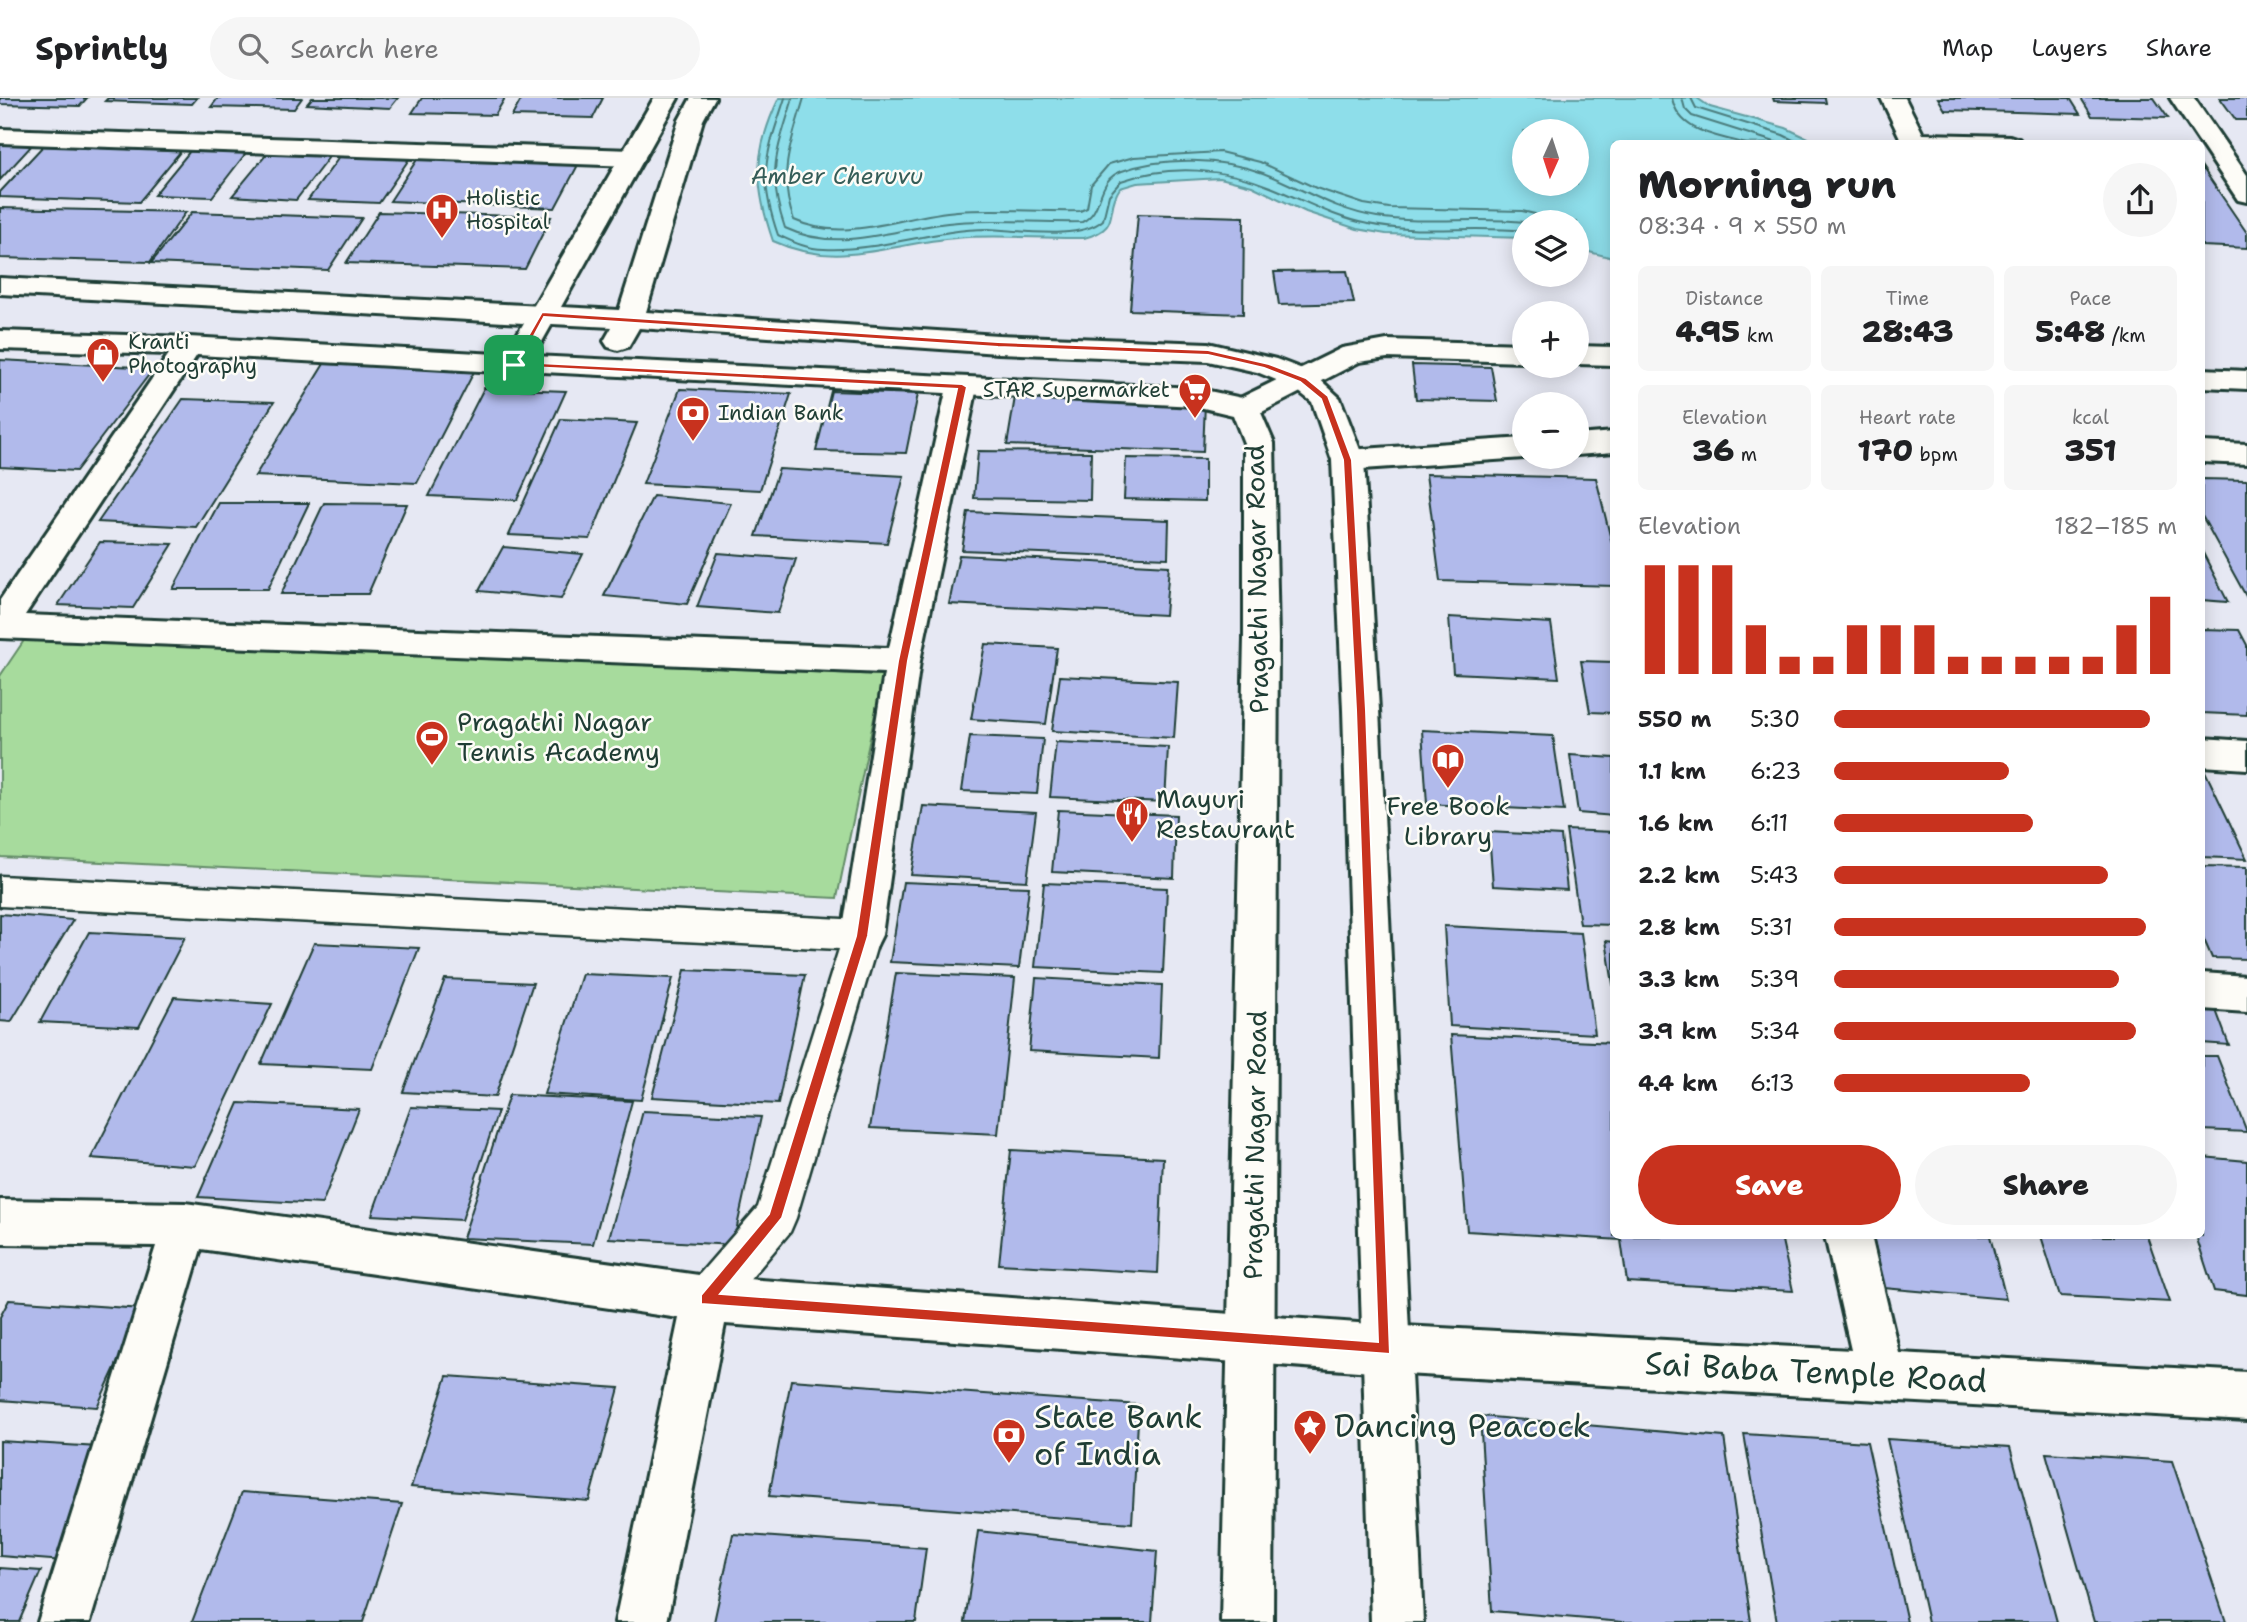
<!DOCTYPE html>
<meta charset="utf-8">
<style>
:root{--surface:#fff;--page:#f6f6f6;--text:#202124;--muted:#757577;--line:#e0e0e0;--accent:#c8321e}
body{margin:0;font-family:"Shantell Sans",sans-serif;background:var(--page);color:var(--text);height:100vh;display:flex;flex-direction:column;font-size:26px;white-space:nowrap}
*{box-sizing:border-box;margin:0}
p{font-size:23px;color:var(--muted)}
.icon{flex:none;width:38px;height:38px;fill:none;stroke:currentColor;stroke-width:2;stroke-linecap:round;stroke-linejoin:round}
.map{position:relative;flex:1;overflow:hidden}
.drawer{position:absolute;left:1610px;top:42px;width:595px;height:1099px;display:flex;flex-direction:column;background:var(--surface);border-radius:10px;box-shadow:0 4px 18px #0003}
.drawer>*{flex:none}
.needle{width:46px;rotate:183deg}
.tools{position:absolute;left:1512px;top:21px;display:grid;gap:14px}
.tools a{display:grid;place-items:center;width:77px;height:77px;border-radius:50%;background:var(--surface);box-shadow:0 4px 18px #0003;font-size:35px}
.pin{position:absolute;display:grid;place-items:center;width:60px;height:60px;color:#fff;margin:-30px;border-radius:14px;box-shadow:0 4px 10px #0006}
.round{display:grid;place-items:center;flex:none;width:74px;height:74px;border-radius:37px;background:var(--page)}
.head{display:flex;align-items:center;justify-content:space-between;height:119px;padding:0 28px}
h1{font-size:38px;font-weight:800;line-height:52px}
.figures{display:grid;grid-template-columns:repeat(3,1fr);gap:10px;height:119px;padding:7px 28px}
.figures div{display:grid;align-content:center;border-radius:10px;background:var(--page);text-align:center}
.figures b{font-size:30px;font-weight:800}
.figures small{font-size:19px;font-weight:400}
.figures p{font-size:19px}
.chart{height:196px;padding:14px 28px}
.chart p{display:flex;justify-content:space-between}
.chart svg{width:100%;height:126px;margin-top:7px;stroke:var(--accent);stroke-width:6}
.cta{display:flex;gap:14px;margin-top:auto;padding:14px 28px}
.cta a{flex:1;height:80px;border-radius:42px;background:var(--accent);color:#fff;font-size:28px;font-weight:800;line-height:80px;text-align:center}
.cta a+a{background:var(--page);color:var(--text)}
ul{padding:0 28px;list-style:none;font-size:23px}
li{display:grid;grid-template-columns:112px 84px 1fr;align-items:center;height:52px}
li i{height:18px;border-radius:9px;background:var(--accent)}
header{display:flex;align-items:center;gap:42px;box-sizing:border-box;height:98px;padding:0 35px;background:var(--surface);border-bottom:2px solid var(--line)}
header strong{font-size:33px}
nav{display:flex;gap:38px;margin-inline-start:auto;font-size:24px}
.search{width:490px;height:63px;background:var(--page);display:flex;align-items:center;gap:18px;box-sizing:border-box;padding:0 24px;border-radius:38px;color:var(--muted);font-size:26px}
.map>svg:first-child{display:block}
</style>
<header>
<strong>Sprintly</strong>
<div class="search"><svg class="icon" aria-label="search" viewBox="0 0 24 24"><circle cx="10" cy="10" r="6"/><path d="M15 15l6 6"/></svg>Search here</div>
<nav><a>Map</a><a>Layers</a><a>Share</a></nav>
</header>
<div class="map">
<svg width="2247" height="1524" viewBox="0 0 2247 1524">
<rect width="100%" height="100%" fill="#e6e8f3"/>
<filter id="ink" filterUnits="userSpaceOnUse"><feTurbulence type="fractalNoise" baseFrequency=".0143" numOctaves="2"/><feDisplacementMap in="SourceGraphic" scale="14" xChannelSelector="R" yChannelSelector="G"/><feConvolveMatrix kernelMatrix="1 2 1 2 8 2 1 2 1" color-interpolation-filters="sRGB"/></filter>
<g filter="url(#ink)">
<polygon fill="#a7db9d" stroke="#638c68" stroke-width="2" points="25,541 883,577 837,800 0,759 0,578"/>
<path fill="#8edeea" stroke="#629ea1" stroke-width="2" fill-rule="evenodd" d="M 779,0 L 1697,0 L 1710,9 L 1786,30 L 1818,45 L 1614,46 L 1613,160 L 1577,151 L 1577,124 L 1524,124 L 1524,140 L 1386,136 L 1357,131 L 1306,114 L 1252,88 L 1220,80 L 1137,85 L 1120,90 C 1104,113 1123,130 1084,140 C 1041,141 998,136 956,140 C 890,145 838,173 773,143 C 754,88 753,54 779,0 ZM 1524,33 L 1577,33 L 1577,86 L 1524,86 Z"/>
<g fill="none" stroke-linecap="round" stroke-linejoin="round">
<g stroke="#4b7d7d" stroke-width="2">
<path d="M 785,0 C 766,58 757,76 778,137 C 793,144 807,151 824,151 C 879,154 932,131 988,131 C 1018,132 1080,143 1103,122 L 1109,97 L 1121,83 C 1169,66 1226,70 1273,90 C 1305,103 1335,120 1368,126 C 1420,137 1472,127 1524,133"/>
<path d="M 793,0 C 777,54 766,74 785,130 C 842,157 899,128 958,124 C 999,121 1041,125 1082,124 C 1105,113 1095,82 1122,73 C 1164,58 1222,60 1263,75 C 1302,90 1334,112 1377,119 C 1426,127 1476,118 1525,124"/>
<path d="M 804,0 C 791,45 777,76 794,122 C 846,146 903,117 957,113 C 998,110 1039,114 1080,113 L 1087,110 L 1091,87 L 1109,66 L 1134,59 L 1220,54 L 1260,64 L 1316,90 L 1364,106 L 1389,110 L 1522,113 L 1535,116 L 1544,124"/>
<path d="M 1672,0 C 1679,35 1717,37 1746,46"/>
<polyline points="1682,0 1685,11 1692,18 1781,46"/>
<polyline points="1691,0 1696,10 1783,37 1801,46"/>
</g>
</g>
<g fill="#b1baeb" stroke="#1f3d34" stroke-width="2">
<polygon points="0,0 87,0 80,8 0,6"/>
<polygon points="108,0 197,0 192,6 105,3"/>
<polygon points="218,0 302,0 294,11 211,9"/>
<polygon points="312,0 398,0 390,10 307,6"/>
<polygon points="422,0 505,0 495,17 412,15"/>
<polygon points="522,0 603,0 593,20 512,18"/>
<polygon points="1773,0 1825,0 1826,5 1774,3"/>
<polygon points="1938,0 2070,0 2080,16 1945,12"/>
<polygon points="2081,0 2154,0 2168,20 2092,18"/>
<polygon points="2220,0 2247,0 2247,22 2236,22"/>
<polygon points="0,43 35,44 0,82"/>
<polygon points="43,48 181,53 139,104 0,99 0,94"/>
<polygon points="270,52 332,55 296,102 232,98"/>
<polygon points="190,53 246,55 212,99 154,97"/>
<polygon points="343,54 412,57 379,105 308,102"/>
<polygon points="418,60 578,67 555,110 390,103"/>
<polygon points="2202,69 2247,135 2247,150 2202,148"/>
<polygon points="0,110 186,114 150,164 0,160"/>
<polygon points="192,114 362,120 328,172 151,165"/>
<polygon points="379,114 551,119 525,171 346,165"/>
<polygon points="1138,116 1244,119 1243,216 1130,212"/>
<polygon points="1347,173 1354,205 1279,207 1274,174"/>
<polygon points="327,261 477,268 417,385 255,378"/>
<polygon points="0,262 154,270 76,373 0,369"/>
<polygon points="1412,267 1491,269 1497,303 1416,301"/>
<polygon points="484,290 566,293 517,402 429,398"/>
<polygon points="680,291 791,296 760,392 643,386"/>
<polygon points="831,293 918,296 906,355 816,353"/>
<polygon points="1015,299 1205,305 1203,354 1007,347"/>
<polygon points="183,301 274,304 196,429 98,424"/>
<polygon points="561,321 637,325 590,441 509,437"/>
<polygon points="978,353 1091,354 1090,402 974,400"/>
<polygon points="1126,360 1205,361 1205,403 1124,401"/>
<polygon points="779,371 904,378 887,445 756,438"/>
<polygon points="1426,376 1596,380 1614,454 1614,488 1440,483"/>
<polygon points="2202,381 2247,382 2247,500 2202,418"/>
<polygon points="653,398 731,405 687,506 604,498"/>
<polygon points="219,405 309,405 268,491 173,491"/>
<polygon points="324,405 407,406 368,496 281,496"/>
<polygon points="968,414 1169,422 1168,460 962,452"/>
<polygon points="100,444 173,446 133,510 58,507"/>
<polygon points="503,449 583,456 561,501 479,493"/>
<polygon points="2202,453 2228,504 2202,502"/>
<polygon points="718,455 796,461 778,515 697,509"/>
<polygon points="959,457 1169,468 1165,517 949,506"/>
<polygon points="1449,519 1551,525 1559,580 1453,575"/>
<polygon points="2202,531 2239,532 2247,547 2247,617 2202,615"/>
<polygon points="985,546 1057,550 1046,626 971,621"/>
<polygon points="1581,563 1614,564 1614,615 1590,614"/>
<polygon points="1060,578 1178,584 1174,640 1052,633"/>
<polygon points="1422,632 1553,638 1564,713 1427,706"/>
<polygon points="970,638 1043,641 1037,696 962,693"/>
<polygon points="1056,644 1168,649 1165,704 1050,699"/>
<polygon points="1570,657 1614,660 1614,718 1578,715"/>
<polygon points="2202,671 2204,671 2247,761 2202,759"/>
<polygon points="923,708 1036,714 1027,783 911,777"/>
<polygon points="1058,712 1176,717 1174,780 1052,774"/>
<polygon points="1566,732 1614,734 1614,827 1580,826"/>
<polygon points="1489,734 1561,738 1567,792 1493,788"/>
<polygon points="2202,768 2247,769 2247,861 2212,860 2202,837"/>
<polygon points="903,784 1029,789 1019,870 890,864"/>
<polygon points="1044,785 1167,790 1163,875 1035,869"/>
<polygon points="0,816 73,822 11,924 0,923"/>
<polygon points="1444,828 1581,835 1595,936 1450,928"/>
<polygon points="89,834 185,839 139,929 40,924"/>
<polygon points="1606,843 1614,844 1614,892"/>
<polygon points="314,845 419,850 372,971 261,966"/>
<polygon points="685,872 805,877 778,1006 652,999"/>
<polygon points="896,875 1015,880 998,1036 870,1030"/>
<polygon points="582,876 673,880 641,1002 544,996"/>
<polygon points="1036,880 1162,887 1159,960 1029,953"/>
<polygon points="445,881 533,885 495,999 403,994"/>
<polygon points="2202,898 2211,899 2229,947 2202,945"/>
<polygon points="174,899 272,906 195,1068 91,1060"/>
<polygon points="1451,937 1614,945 1614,1138 1781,1138 1793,1193 1627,1184 1621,1142 1467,1133"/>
<polygon points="2202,958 2217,958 2247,1034 2202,1032"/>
<polygon points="509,997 632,1003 593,1146 463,1140"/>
<polygon points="239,1005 359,1011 322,1106 198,1099"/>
<polygon points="411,1009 498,1013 462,1122 372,1117"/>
<polygon points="643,1013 761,1019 733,1147 609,1140"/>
<polygon points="1011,1052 1163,1060 1158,1175 999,1166"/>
<polygon points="2202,1059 2247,1063 2247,1197 2214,1193 2196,1138 2202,1138"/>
<polygon points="1873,1138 1990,1138 2006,1201 1884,1190"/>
<polygon points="2041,1138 2147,1138 2170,1204 2060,1198"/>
<polygon points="9,1202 142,1211 97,1309 0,1302 0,1219"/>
<polygon points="447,1278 619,1290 589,1403 411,1389"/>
<polygon points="791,1282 1139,1307 1132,1425 769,1398"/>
<polygon points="1480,1318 1724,1339 1751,1524 1623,1524 1492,1513"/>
<polygon points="1744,1336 1867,1344 1907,1524 1777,1524"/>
<polygon points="1887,1341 2010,1349 2057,1524 1928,1524"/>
<polygon points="0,1343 115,1350 64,1463 0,1458"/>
<polygon points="2046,1355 2172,1363 2226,1524 2094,1524"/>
<polygon points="242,1394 402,1406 363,1524 192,1524"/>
<polygon points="978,1433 1157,1453 1152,1524 965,1524"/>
<polygon points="733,1436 926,1450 916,1524 714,1524"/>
<polygon points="0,1470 41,1473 19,1524 0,1524"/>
</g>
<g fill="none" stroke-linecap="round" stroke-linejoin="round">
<defs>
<polygon id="service" points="0,778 862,822 875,826 880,837 796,1120 790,1134 721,1216 706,1222 691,1216 685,1201 691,1186 758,1109 839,851 0,808"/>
<g id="minor">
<polygon points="1881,0 1905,0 1923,36 2010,38 2019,41 2022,46 1903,46"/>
<polygon points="2170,0 2194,0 2247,77 2247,104 2238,102"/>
<polygon points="0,31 632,52 641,55 645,60 641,65 632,68 0,45"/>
<polygon points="0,180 542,208 552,211 556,217 552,223 542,226 0,196"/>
<polygon points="0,233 189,239 515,257 525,260 530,266 525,272 515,275 197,257 25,517 889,550 947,289 952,282 962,280 972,282 977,289 920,563 882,837 876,849 862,854 848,849 842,837 884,575 0,540 0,502 169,256 0,251"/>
<polygon points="1387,242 1524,246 1524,264 1387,260 1359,264 1256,317 1245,320 1234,317 1230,310 1234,303 1342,250"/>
<polygon points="1577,248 1614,249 1614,267 1577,266"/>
<polygon points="2202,271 2247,273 2247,291 2202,289"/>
<polygon points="1614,334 1614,354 1577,357 1577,337"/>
<polygon points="1524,340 1524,359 1529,359 1524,360 1348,372 1337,369 1332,362 1337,355 1348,352"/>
<polygon points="2202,344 2247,346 2247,366 2202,364"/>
<polygon points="2202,640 2247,643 2247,671 2202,668"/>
<polygon points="2202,875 2247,878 2247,914 2202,911"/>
<polygon points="0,1102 185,1105 706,1178 1385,1227 1851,1252 1825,1138 1871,1138 1899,1255 2247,1274 2247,1322 1385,1275 725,1226 667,1524 615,1524 679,1220 201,1151 90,1524 38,1524 156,1148 0,1146"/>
</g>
<polygon id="secondary" points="654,0 678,0 561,209 619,212 679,22 691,0 715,0 703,22 646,214 998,237 1208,245 1276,261 1313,275 1340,300 1364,362 1379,612 1423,1524 1371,1524 1343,612 1332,362 1312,304 1293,289 1257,274 1208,263 998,255 639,230 628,249 618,252 608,249 604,243 612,229 552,226 534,258 1195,290 1256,303 1274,345 1278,541 1273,1524 1221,1524 1244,541 1244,345 1233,317 1195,308 505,272 500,266"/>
</defs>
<use href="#service" stroke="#1f3d34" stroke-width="5"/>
<use href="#minor" stroke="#1f3d34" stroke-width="6"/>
<use href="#secondary" stroke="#1f3d34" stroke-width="6"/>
<use href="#service" fill="#fdfcf7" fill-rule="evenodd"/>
<use href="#minor" fill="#fdfcf7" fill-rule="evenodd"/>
<use href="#secondary" fill="#fdfcf7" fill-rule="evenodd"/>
</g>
</g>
<path fill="#c8321e" stroke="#fff" stroke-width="2" fill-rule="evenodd" d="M 542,214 L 998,244 L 1208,252 L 1269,266 L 1306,280 L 1328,298 L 1352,362 L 1366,612 L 1390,1256 L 701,1206 L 701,1197 L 769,1116 L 856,838 L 898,563 L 957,291 L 511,268 ZM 544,219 L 998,249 L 1208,257 L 1264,270 L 1300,284 L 1321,301 L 1343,362 L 1356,612 L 1378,1244 L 720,1196 L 782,1120 L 868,838 L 908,563 L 967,289 L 962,286 L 520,264 Z"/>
<defs>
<symbol id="hospital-pin" viewBox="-11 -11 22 30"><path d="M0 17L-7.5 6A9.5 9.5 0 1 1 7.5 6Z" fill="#c8321e" stroke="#fdfcf7"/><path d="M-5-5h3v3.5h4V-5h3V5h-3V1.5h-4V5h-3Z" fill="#fff"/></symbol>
<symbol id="shop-pin" viewBox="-11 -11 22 30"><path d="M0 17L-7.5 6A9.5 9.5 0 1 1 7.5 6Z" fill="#c8321e" stroke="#fdfcf7"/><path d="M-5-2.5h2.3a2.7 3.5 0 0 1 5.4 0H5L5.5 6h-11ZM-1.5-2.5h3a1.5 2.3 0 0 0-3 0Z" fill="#fff"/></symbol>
<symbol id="supermarket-pin" viewBox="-11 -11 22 30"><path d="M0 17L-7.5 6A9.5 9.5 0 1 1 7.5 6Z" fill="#c8321e" stroke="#fdfcf7"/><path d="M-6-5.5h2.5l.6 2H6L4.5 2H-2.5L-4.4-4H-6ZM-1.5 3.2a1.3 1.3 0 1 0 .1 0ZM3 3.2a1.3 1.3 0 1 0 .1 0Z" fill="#fff"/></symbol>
<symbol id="bank-pin" viewBox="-11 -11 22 30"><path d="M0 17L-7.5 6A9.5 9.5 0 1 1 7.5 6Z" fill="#c8321e" stroke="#fdfcf7"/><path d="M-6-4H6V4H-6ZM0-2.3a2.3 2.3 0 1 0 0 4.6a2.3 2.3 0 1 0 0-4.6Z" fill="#fff"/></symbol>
<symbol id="stadium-pin" viewBox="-11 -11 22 30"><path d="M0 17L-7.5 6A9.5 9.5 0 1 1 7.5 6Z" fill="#c8321e" stroke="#fdfcf7"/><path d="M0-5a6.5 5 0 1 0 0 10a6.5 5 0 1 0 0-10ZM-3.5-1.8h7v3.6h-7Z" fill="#fff"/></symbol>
<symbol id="library-pin" viewBox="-11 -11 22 30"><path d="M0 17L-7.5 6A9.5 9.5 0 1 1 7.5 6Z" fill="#c8321e" stroke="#fdfcf7"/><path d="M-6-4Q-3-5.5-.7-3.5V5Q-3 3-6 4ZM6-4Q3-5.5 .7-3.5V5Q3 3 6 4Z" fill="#fff"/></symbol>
<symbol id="restaurant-pin" viewBox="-11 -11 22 30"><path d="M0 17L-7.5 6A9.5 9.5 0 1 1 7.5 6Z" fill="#c8321e" stroke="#fdfcf7"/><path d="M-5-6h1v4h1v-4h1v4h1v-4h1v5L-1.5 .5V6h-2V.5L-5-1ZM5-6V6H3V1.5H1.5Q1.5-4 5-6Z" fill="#fff"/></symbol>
<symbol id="sight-pin" viewBox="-11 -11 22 30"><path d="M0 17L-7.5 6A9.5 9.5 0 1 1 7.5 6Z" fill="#c8321e" stroke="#fdfcf7"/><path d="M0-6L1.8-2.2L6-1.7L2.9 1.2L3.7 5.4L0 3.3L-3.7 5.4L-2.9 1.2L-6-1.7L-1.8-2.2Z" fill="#fff"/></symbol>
</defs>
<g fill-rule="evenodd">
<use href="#hospital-pin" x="423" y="93" width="38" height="52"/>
<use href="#shop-pin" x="84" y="237" width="38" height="52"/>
<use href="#supermarket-pin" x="1176" y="273" width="38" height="52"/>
<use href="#bank-pin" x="674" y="296" width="38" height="52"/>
<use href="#stadium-pin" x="413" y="620" width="38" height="52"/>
<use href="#library-pin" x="1429" y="643" width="38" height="52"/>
<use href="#restaurant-pin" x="1113" y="697" width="38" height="52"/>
<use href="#sight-pin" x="1291" y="1309" width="38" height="52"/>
<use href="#bank-pin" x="990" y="1318" width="38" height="52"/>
</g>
<g text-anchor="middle" stroke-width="5" stroke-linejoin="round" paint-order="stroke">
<g font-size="21" fill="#1f3d34" stroke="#fdfcf7" text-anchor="start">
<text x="466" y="107">Holistic<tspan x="466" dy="24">Hospital</tspan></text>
<text x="128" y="251">Kranti<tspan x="128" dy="24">Photography</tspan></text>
<text x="1170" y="299" text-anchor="end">STAR Supermarket</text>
<text x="718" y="322">Indian Bank</text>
</g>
<g font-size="23" font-style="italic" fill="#355d58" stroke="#fdfcf7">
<text x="837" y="86">Amber Cheruvu</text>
</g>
<g font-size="26" fill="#1f3d34" stroke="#fdfcf7">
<text transform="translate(1257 481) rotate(-91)" y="9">Pragathi Nagar Road</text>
<text transform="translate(1255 1047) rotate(-89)" y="9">Pragathi Nagar Road</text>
</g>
<g font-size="26" fill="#1f3d34" stroke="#fdfcf7" text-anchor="start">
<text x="457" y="633">Pragathi Nagar<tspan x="457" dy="30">Tennis Academy</tspan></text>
<text x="1156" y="710">Mayuri<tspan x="1156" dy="30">Restaurant</tspan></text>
<text x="1448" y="717" text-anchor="middle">Free Book<tspan x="1448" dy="30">Library</tspan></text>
</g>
<g font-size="32" fill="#1f3d34" stroke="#fdfcf7">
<text transform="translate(1816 1274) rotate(3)" y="11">Sai Baba Temple Road</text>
</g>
<g font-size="32" fill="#1f3d34" stroke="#fdfcf7" text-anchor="start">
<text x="1034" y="1330">State Bank<tspan x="1034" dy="37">of India</tspan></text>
<text x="1334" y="1339">Dancing Peacock</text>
</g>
</g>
</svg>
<div class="tools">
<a><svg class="needle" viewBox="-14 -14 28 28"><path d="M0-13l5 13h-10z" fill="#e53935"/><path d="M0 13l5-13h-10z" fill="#757577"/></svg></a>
<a><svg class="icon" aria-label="layers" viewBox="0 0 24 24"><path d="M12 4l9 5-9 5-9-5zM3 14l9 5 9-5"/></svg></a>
<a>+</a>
<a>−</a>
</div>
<div class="pin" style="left:514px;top:267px;background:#1e9e55"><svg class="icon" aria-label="arrive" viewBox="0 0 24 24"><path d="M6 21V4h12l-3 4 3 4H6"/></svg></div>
<section class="drawer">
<div class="head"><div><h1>Morning run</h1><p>08:34 · 9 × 550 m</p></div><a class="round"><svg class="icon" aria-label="share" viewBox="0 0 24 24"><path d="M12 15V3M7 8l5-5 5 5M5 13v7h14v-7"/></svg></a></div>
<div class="figures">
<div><p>Distance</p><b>4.95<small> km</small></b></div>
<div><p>Time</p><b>28:43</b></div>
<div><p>Pace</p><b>5:48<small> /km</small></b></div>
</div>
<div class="figures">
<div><p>Elevation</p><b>36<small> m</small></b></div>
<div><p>Heart rate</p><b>170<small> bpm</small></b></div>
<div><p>kcal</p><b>351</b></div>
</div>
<div class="chart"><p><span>Elevation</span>182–185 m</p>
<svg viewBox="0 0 160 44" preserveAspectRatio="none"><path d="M5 44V6M15 44V6M25 44V6M35 44V27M45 44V38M55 44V38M65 44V27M75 44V27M85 44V27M95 44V38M105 44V38M115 44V38M125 44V38M135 44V38M145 44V27M155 44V17"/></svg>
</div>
<ul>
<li><b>550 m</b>5:30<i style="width:92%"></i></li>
<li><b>1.1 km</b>6:23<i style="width:51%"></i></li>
<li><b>1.6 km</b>6:11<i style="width:58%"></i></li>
<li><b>2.2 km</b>5:43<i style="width:80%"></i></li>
<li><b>2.8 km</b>5:31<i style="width:91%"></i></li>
<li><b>3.3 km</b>5:39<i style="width:83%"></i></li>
<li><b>3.9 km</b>5:34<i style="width:88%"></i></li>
<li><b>4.4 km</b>6:13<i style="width:57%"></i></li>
</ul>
<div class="cta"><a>Save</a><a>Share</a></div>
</section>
</div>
